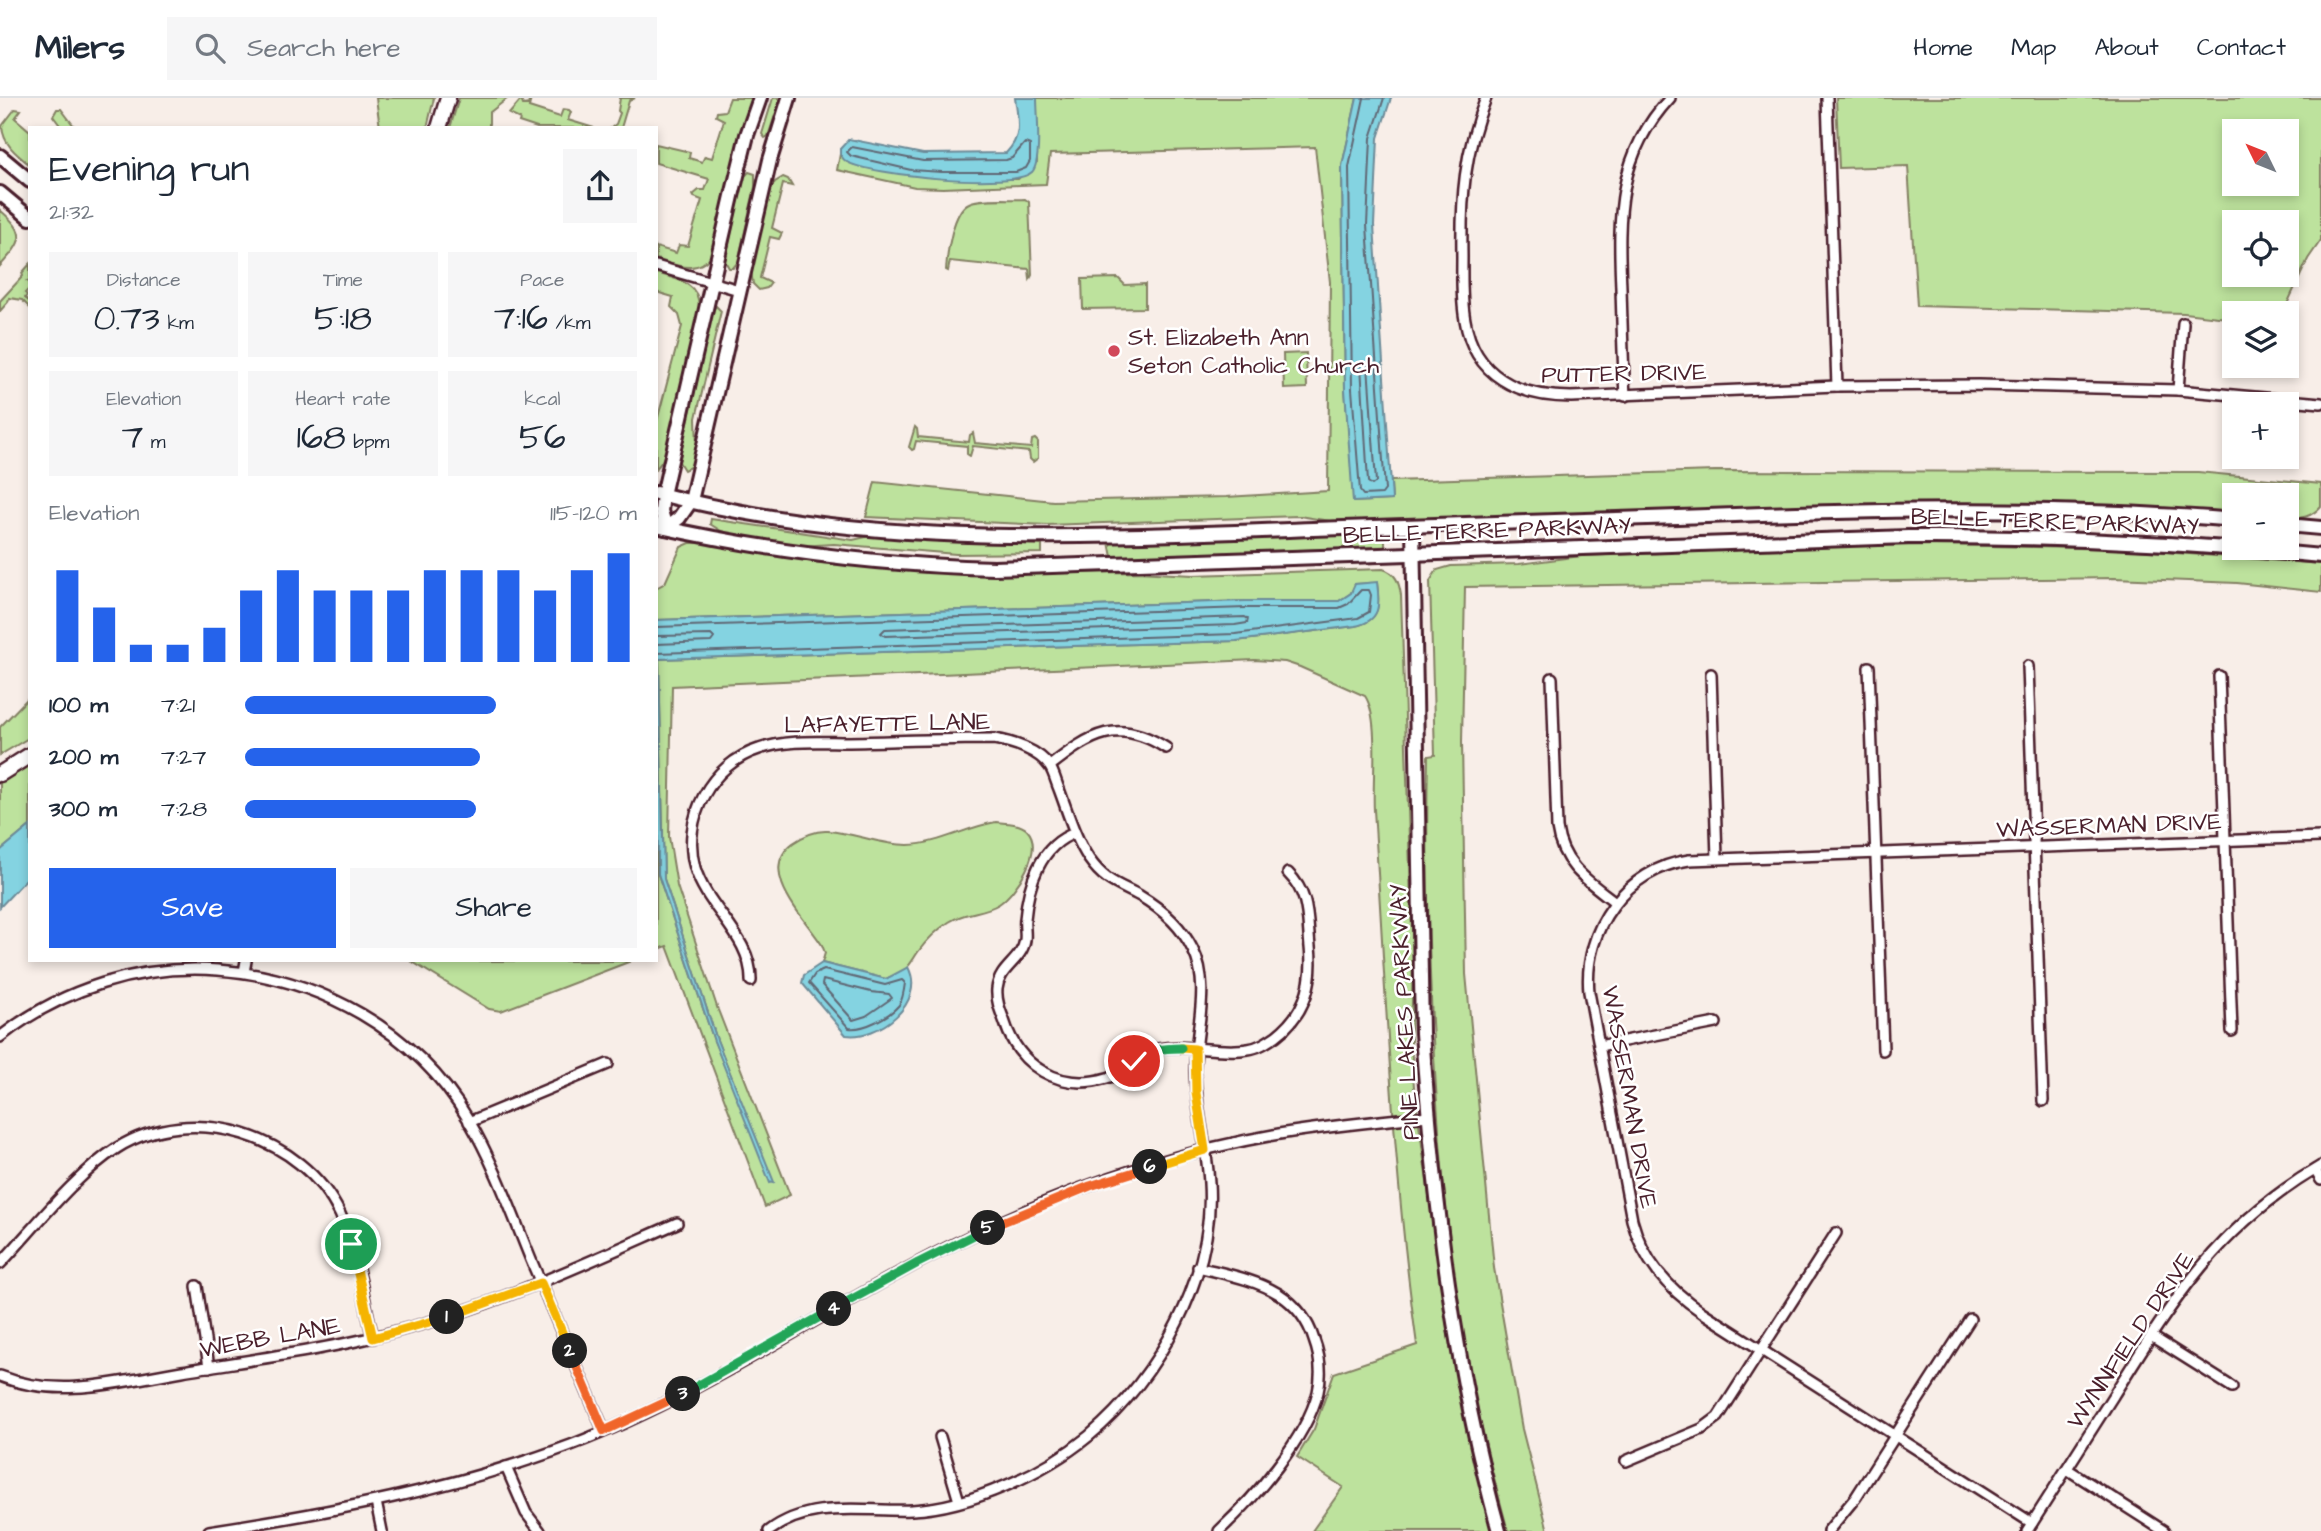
<!DOCTYPE html>
<meta charset="utf-8">
<style>
:root{--surface:#fff;--page:#f6f6f7;--text:#1f2937;--muted:#747a83;--line:#e0e1e3;--accent:#2563eb}
body{margin:0;font-family:"Architects Daughter",sans-serif;background:var(--page);color:var(--text);height:100vh;display:flex;flex-direction:column;font-size:26px;white-space:nowrap}
*{box-sizing:border-box;margin:0}
p{font-size:23px;color:var(--muted)}
.icon{flex:none;width:38px;height:38px;fill:none;stroke:currentColor;stroke-width:2;stroke-linecap:round;stroke-linejoin:round}
.map{position:relative;flex:1;overflow:hidden}
.sheet{position:absolute;left:28px;top:28px;width:630px;height:836px;display:flex;flex-direction:column;background:var(--surface);border-radius:0px;box-shadow:0 4px 10px #0003}
.sheet>*{flex:none}
.needle{width:46px;rotate:313deg}
.controls{position:absolute;left:2222px;top:21px;display:grid;gap:14px}
.controls a{display:grid;place-items:center;width:77px;height:77px;border-radius:0px;background:var(--surface);box-shadow:0 4px 10px #0003;font-size:35px}
.pin{position:absolute;display:grid;place-items:center;width:60px;height:60px;color:#fff;margin:-30px;border:4px solid #fff;border-radius:50%;box-shadow:0 2px 7px #0007}
.km{position:absolute;width:35px;height:35px;margin:-18px;border-radius:50%;background:#222;color:#fff;font-size:19px;line-height:35px;text-align:center}
.round{display:grid;place-items:center;flex:none;width:74px;height:74px;border-radius:0px;background:var(--page)}
.overview{display:flex;align-items:center;justify-content:space-between;height:119px;padding:0 21px}
h1{font-size:38px;font-weight:600;line-height:52px}
.metrics{display:grid;grid-template-columns:repeat(3,1fr);gap:10px;height:119px;padding:7px 21px}
.metrics div{display:grid;align-content:center;border-radius:0px;background:var(--page);text-align:center}
.metrics b{font-size:35px;font-weight:600}
.metrics small{font-size:19px;font-weight:400}
.metrics p{font-size:19px}
.chart{height:196px;padding:14px 21px}
.chart p{display:flex;justify-content:space-between}
.chart svg{width:100%;height:126px;margin-top:7px;stroke:var(--accent);stroke-width:6}
.primary-button{display:flex;gap:14px;margin-top:auto;padding:14px 21px}
.primary-button a{flex:1;height:80px;border-radius:0px;background:var(--accent);color:#fff;font-size:28px;font-weight:600;line-height:80px;text-align:center}
.primary-button a+a{background:var(--page);color:var(--text)}
ul{padding:0 21px;list-style:none;font-size:23px}
li{display:grid;grid-template-columns:112px 84px 1fr;align-items:center;height:52px}
li i{height:18px;border-radius:9px;background:var(--accent)}
header{display:flex;align-items:center;gap:42px;box-sizing:border-box;height:98px;padding:0 35px;background:var(--surface);border-bottom:2px solid var(--line)}
header strong{font-size:33px}
nav{display:flex;gap:38px;margin-inline-start:auto;font-size:24px}
.search{width:490px;height:63px;background:var(--page);display:flex;align-items:center;gap:18px;box-sizing:border-box;padding:0 24px;border-radius:0px;color:var(--muted);font-size:26px}
.map>svg:first-child{display:block}
</style>
<header>
<strong>Milers</strong>
<div class="search"><svg class="icon" aria-label="search" viewBox="0 0 24 24"><circle cx="10" cy="10" r="6"/><path d="M15 15l6 6"/></svg>Search here</div>
<nav><a>Home</a><a>Map</a><a>About</a><a>Contact</a></nav>
</header>
<div class="map">
<svg width="2321" height="1433" viewBox="0 0 2321 1433">
<rect width="100%" height="100%" fill="#f8eee8"/>
<filter id="ink" filterUnits="userSpaceOnUse"><feTurbulence type="fractalNoise" baseFrequency=".0143" numOctaves="2"/><feDisplacementMap in="SourceGraphic" scale="14" xChannelSelector="R" yChannelSelector="G"/><feConvolveMatrix kernelMatrix="1 2 1 2 8 2 1 2 1" color-interpolation-filters="sRGB"/></filter>
<g filter="url(#ink)">
<g fill="#bde29d" stroke="#848064" stroke-width="2" fill-rule="evenodd">
<polygon points="376,0 434,0 427,30 380,30"/>
<polygon points="459,0 508,0 489,15 489,30 450,30"/>
<polygon points="528,0 531,1 529,9 560,19 563,11 569,12 571,14 568,22 594,30 537,30 519,24 520,21 509,16 521,2 523,7 529,6"/>
<polygon points="620,0 635,0 629,3 621,30 611,30 616,26 620,15 618,13"/>
<path d="M 730,0 L 752,0 L 731,73 L 712,156 C 698,178 676,167 656,161 L 656,149 L 676,155 L 679,147 L 688,148 L 702,102 L 694,99 L 693,97 L 699,92 L 705,92 L 709,81 L 656,65 L 656,46 L 690,54 L 689,60 L 702,64 L 705,58 L 712,60 L 724,22 L 716,18 L 717,14 L 725,13 Z"/>
<polygon points="773,0 781,0 768,38 765,40 762,36"/>
<path d="M 1037,0 L 1357,0 L 1342,68 L 1345,291 L 1354,404 L 1392,402 L 1391,383 L 1715,373 L 2198,374 L 2321,386 L 2321,408 C 2312,419 2301,421 2287,420 L 2287,397 L 2235,397 L 2235,416 C 1935,395 1636,415 1336,424 L 1299,418 L 1047,427 L 866,419 L 875,384 L 1053,403 L 1226,399 L 1328,393 L 1330,184 L 1315,49 L 1050,56 L 1046,86 L 943,90 L 915,89 L 837,72 L 840,56 C 847,68 861,68 873,70 C 924,82 966,81 1018,81 L 1037,64 Z"/>
<path d="M 1836,0 L 2321,0 L 2321,142 L 2308,161 L 2283,215 L 2235,215 L 2235,221 L 2184,215 L 1917,208 L 1908,68 L 1839,70 ZM 2235,33 L 2287,33 L 2287,86 L 2235,86 ZM 2235,124 L 2287,124 L 2287,177 L 2235,177 Z"/>
<path d="M 15,11 L 21,12 L 15,20 L 30,33 L 30,67 C 16,56 3,46 2,28 Z"/>
<polygon points="57,11 61,11 74,28 62,30 53,18"/>
<polygon points="749,74 755,76 755,89 738,164 733,170 729,170 725,163 744,79"/>
<polygon points="783,79 788,81 792,88 783,86 772,130 782,135 779,141 770,139 760,180 771,185 767,190 759,192 753,186 751,173 769,94 775,84"/>
<path d="M 1025,101 L 1029,104 L 1032,177 L 1030,181 L 1029,171 L 950,163 L 948,173 L 946,172 C 947,155 953,112 969,105 C 981,99 1011,102 1025,101 Z"/>
<path d="M 0,112 C 28,136 23,143 0,168 Z"/>
<polygon points="30,166 30,182 27,183 30,185 29,191 25,195 27,197 25,200 30,204 30,210 22,202 9,200 8,204 0,213 0,203 23,178 22,175"/>
<path d="M 656,175 C 676,181 699,184 699,209 L 667,351 L 662,363 L 656,371 L 656,327 L 682,228 L 679,217 L 671,209 L 673,199 L 656,194 Z"/>
<polygon points="1118,180 1125,187 1145,186 1145,210 1083,211 1082,181"/>
<polygon points="716,208 721,213 696,320 697,348 692,368 684,372 679,364 713,212"/>
<polygon points="1306,255 1307,290 1284,291 1283,256"/>
<polygon points="915,329 917,331 918,339 969,344 970,337 973,335 975,345 1031,350 1032,342 1035,341 1038,344 1038,360 1033,364 1030,361 1029,354 973,348 970,358 967,356 967,348 916,343 914,351 912,352 909,349"/>
<polygon points="711,421 853,442 870,438 1042,447 1042,455 956,456 834,446 798,448 726,436 710,426"/>
<polygon points="1353,436 1382,439 1385,440 1385,449 1112,459 1109,444"/>
<path d="M 690,445 L 704,445 L 820,465 L 952,476 L 1137,474 L 1193,477 L 1383,471 C 1396,475 1399,484 1401,497 L 1413,863 L 1411,946 L 1414,989 L 1448,1236 L 1458,1289 L 1492,1433 L 1312,1433 L 1343,1389 L 1297,1359 L 1314,1331 L 1334,1275 L 1417,1247 C 1392,1070 1386,891 1374,712 C 1372,683 1380,620 1365,598 L 1300,569 L 1285,564 L 1255,562 L 672,588 L 669,739 L 677,788 L 718,912 L 790,1097 L 765,1109 L 667,848 L 656,852 L 656,740 L 658,776 L 693,881 L 714,943 L 773,1084 L 717,942 L 664,781 L 659,561 L 1236,543 L 1355,528 C 1380,523 1380,507 1377,485 L 1355,486 L 1351,495 L 1339,503 L 1246,503 L 656,522 L 656,490 L 665,485 L 681,449 Z"/>
<path d="M 1947,447 L 2123,451 L 2321,466 L 2321,494 L 2237,485 L 2114,480 L 1465,489 L 1462,644 L 1466,876 L 1494,1170 L 1522,1331 L 1548,1433 L 1508,1433 C 1491,1371 1475,1309 1465,1246 C 1446,1140 1438,1032 1432,924 C 1428,835 1426,747 1428,658 L 1435,657 L 1430,483 L 1437,472 L 1451,468 L 1519,466 L 1581,458 L 1836,448 Z"/>
<polygon points="30,598 30,639 0,657 0,629"/>
<polygon points="30,663 30,728 0,753 0,682"/>
<path d="M 996,724 C 1006,725 1020,725 1027,732 C 1045,751 1016,795 999,806 C 983,816 965,813 949,824 C 937,832 926,843 918,854 C 913,861 909,870 901,875 C 896,877 890,879 886,881 L 822,865 L 825,855 L 822,847 C 806,821 755,774 793,745 C 803,738 816,732 828,733 C 855,735 880,747 908,747 C 939,746 966,729 996,724 Z"/>
<polygon points="411,863 631,863 501,913 489,911"/>
</g>
<g fill="#84d3e1" stroke="#6d8b98" stroke-width="2">
<path d="M 1015,0 L 1037,0 C 1037,15 1042,64 1032,74 C 1014,92 870,77 847,64 C 843,62 842,59 840,56 L 840,51 L 849,41 L 923,56 L 1006,55 C 1023,38 1018,22 1015,0 Z"/>
<polygon points="1357,0 1391,0 1378,40 1374,127 1392,402 1353,404 1345,291 1342,68"/>
<path d="M 1377,484 C 1380,507 1381,523 1355,528 L 1236,543 L 659,561 L 664,781 L 717,942 L 774,1084 L 770,1085 L 714,943 L 658,776 L 656,522 L 1246,503 L 1339,503 L 1351,495 L 1355,486 Z"/>
<polygon points="30,728 30,777 0,809 0,753"/>
<path d="M 822,865 L 886,881 L 908,869 C 927,905 878,942 846,937 L 802,885 L 804,877 Z"/>
</g>
<g fill="none" stroke-linecap="round" stroke-linejoin="round">
<g stroke="#616774" stroke-width="2">
<polyline points="1364,0 1349,69 1352,291 1360,393 1363,397 1382,396 1385,392 1367,127 1371,40 1384,0"/>
<polygon points="1025,45 1030,47 1030,63 1026,70 1016,74 942,74 911,72 851,58 847,54 852,49 923,63 1006,62 1012,60"/>
<polygon points="1365,264 1368,267 1376,384 1372,387 1368,384 1361,267"/>
<polygon points="1245,519 1248,521 1247,525 1235,527 885,538 881,535 885,531"/>
<polyline points="656,529 1246,510 1339,510 1348,506 1361,492 1369,492 1371,497 1369,514 1358,520 1235,536 656,555"/>
<polyline points="656,538 711,537 714,540 711,544 656,546"/>
<path d="M 824,872 L 885,887 L 902,882 L 905,885 C 904,893 903,901 899,907 C 889,919 864,932 849,930 L 809,885 L 815,876 Z"/>
<polygon points="823,882 871,894 889,896 892,900 866,918 853,922 822,887"/>
</g>
<defs>
<g id="street">
<path d="M 1486,0 C 1464,55 1461,99 1462,158 C 1462,179 1461,201 1465,222 C 1474,278 1519,299 1571,299 L 1837,288 L 1978,287 L 2178,292 L 2321,305"/>
<polyline points="1827,0 1837,288"/>
<polyline points="656,168 739,192"/>
<polyline points="2178,292 2183,225"/>
<path d="M 1625,298 C 1623,262 1622,226 1621,190 C 1618,117 1617,57 1670,0"/>
<polyline points="2028,568 2043,1003"/>
<polyline points="1869,569 1883,952"/>
<polyline points="1711,576 1717,760"/>
<polyline points="2219,578 2232,933"/>
<path d="M 1552,580 L 1557,730 C 1562,767 1588,783 1615,804"/>
<path d="M 1050,668 C 1091,636 1118,619 1166,650"/>
<path d="M 1075,735 C 1040,747 1028,787 1025,821 C 1024,828 1026,835 1025,842 C 1022,863 999,869 997,891 C 996,902 1000,912 1004,922 C 1018,968 1059,994 1107,980 C 1127,975 1137,956 1157,951 C 1187,945 1218,956 1248,951 C 1258,950 1267,944 1276,938 C 1305,916 1314,884 1310,849 C 1307,820 1310,797 1288,775"/>
<polyline points="244,874 246,863"/>
<path d="M 751,883 C 752,839 707,811 695,770 C 681,721 711,666 759,651 C 788,641 820,644 849,644 C 897,643 946,641 994,641 C 1012,644 1039,652 1050,669 C 1054,675 1056,684 1059,691 C 1068,715 1075,740 1089,761 C 1105,784 1118,786 1140,798 C 1162,811 1182,829 1193,852 C 1212,889 1194,935 1195,974 C 1196,1012 1207,1048 1209,1085 C 1215,1178 1158,1280 1089,1338 C 1044,1375 971,1409 912,1412 C 863,1414 812,1401 769,1433"/>
<path d="M 0,939 C 61,891 140,866 218,872 C 319,879 416,933 468,1021 C 494,1065 512,1115 531,1162 C 555,1219 580,1276 604,1333"/>
<polyline points="1599,948 1716,925"/>
<polyline points="469,1024 608,966"/>
<polyline points="2315,1072 2321,1082"/>
<path d="M 0,1166 C 34,1130 76,1076 117,1050 C 192,1003 302,1037 340,1116 C 358,1154 363,1199 373,1240"/>
<path d="M 1198,1169 C 1225,1176 1255,1181 1279,1196 C 1296,1207 1308,1222 1314,1242 C 1320,1258 1322,1277 1318,1294 C 1306,1342 1254,1400 1219,1433"/>
<polyline points="197,1188 209,1269"/>
<polyline points="2151,1238 2232,1289"/>
<path d="M 0,1278 C 59,1302 122,1283 182,1273 C 255,1261 329,1252 401,1232 C 497,1207 586,1165 677,1125"/>
<polyline points="940,1339 959,1403"/>
<polyline points="1626,1363 1702,1331 1718,1319 1836,1135"/>
<polyline points="506,1369 526,1415 540,1433"/>
<polyline points="2067,1371 2164,1433"/>
<polyline points="376,1404 382,1433"/>
<path d="M 2032,1425 L 1702,1214 C 1667,1190 1643,1163 1632,1122 L 1589,894 C 1583,831 1626,771 1689,762 L 2321,739"/>
<path d="M 209,1433 C 332,1414 454,1391 571,1347 C 713,1293 838,1201 975,1136 C 1070,1090 1175,1054 1279,1036 C 1328,1028 1378,1023 1428,1018"/>
<polyline points="1828,1433 1856,1399 1970,1221"/>
<path d="M 2027,1433 C 2056,1388 2084,1343 2113,1298 C 2173,1202 2219,1127 2321,1068"/>
</g>
<g id="secondary">
<polyline points="760,0 747,37 732,98 663,397 661,413 666,430 679,420 691,403 770,62 789,0"/>
<polyline points="0,58 30,83"/>
<polyline points="0,95 30,120"/>
<path d="M 656,395 C 873,452 1092,439 1313,431 C 1435,427 1557,423 1678,419 C 1864,412 2049,407 2235,422"/>
<polyline points="2287,427 2321,430"/>
<path d="M 656,428 C 768,453 879,467 994,470 L 1908,439 C 2046,438 2184,445 2321,458"/>
<path d="M 1413,429 L 1422,935 C 1434,1103 1454,1271 1499,1433"/>
</g>
<g id="primary">
<polyline points="439,30 448,0"/>
<polyline points="0,676 30,657"/>
</g>
</defs>
<use href="#street" stroke="#4a1f2b" stroke-width="14"/>
<use href="#secondary" stroke="#4a1f2b" stroke-width="18"/>
<use href="#primary" stroke="#4a1f2b" stroke-width="19"/>
<use href="#street" stroke="#fff" stroke-width="9"/>
<use href="#secondary" stroke="#fff" stroke-width="12"/>
<use href="#primary" stroke="#fff" stroke-width="14"/>
</g>
</g>
<g fill="none" stroke-linecap="round" stroke-linejoin="round" filter="url(#ink)">
<defs>
<polyline id="split-1" points="351,1146 373,1240 447,1219"/>
<polyline id="split-2" points="447,1219 541,1185 570,1253"/>
<polyline id="split-3" points="570,1253 604,1333 683,1296"/>
<polyline id="split-4" points="683,1296 834,1211"/>
<polyline id="split-5" points="834,1211 918,1165 988,1130"/>
<polyline id="split-6" points="988,1130 1090,1088 1150,1069"/>
<polyline id="split-7" points="1150,1069 1205,1052 1196,995 1195,951 1181,950"/>
<path id="split-8" d="M 1134,963 C 1148,952 1163,950 1181,950"/>
</defs>
<use href="#split-1" stroke="#fff" stroke-width="14"/>
<use href="#split-2" stroke="#fff" stroke-width="14"/>
<use href="#split-3" stroke="#fff" stroke-width="14"/>
<use href="#split-4" stroke="#fff" stroke-width="14"/>
<use href="#split-5" stroke="#fff" stroke-width="14"/>
<use href="#split-6" stroke="#fff" stroke-width="14"/>
<use href="#split-7" stroke="#fff" stroke-width="14"/>
<use href="#split-8" stroke="#fff" stroke-width="14"/>
<use href="#split-1" stroke="#f5b400" stroke-width="9"/>
<use href="#split-2" stroke="#f5b400" stroke-width="9"/>
<use href="#split-3" stroke="#f0652b" stroke-width="9"/>
<use href="#split-4" stroke="#22a559" stroke-width="9"/>
<use href="#split-5" stroke="#22a559" stroke-width="9"/>
<use href="#split-6" stroke="#f0652b" stroke-width="9"/>
<use href="#split-7" stroke="#f5b400" stroke-width="9"/>
<use href="#split-8" stroke="#22a559" stroke-width="9"/>
</g>
<circle fill="#d1495b" stroke="#fff" stroke-width="2.5" cx="1114" cy="253" r="7"/>
<g text-anchor="middle" stroke-width="5" stroke-linejoin="round" paint-order="stroke">
<g font-size="24" fill="#4a1f2b" stroke="#fff" text-anchor="start">
<text x="1128" y="247">St. Elizabeth Ann<tspan x="1128" dy="28">Seton Catholic Church</tspan></text>
</g>
<g font-size="24" fill="#4a1f2b" stroke="#fff">
<text transform="translate(1624 275) rotate(-1)" y="8">PUTTER DRIVE</text>
<text transform="translate(2055 423) rotate(2)" y="8">BELLE TERRE PARKWAY</text>
<text transform="translate(1487 432) rotate(-2)" y="8">BELLE TERRE PARKWAY</text>
<text transform="translate(887 625) rotate(-1)" y="8">LAFAYETTE LANE</text>
<text transform="translate(2109 727) rotate(-2)" y="8">WASSERMAN DRIVE</text>
<text transform="translate(1404 914) rotate(-93)" y="8">PINE LAKES PARKWAY</text>
<text transform="translate(1630 999) rotate(80)" y="8">WASSERMAN DRIVE</text>
<text transform="translate(270 1239) rotate(-10)" y="8">WEBB LANE</text>
<text transform="translate(2130 1242) rotate(-56)" y="8">WYNNFIELD DRIVE</text>
</g>
</g>
</svg>
<div class="controls">
<a><svg class="needle" viewBox="-14 -14 28 28"><path d="M0-13l5 13h-10z" fill="#e53935"/><path d="M0 13l5-13h-10z" fill="#747a83"/></svg></a>
<a><svg class="icon" aria-label="locate" viewBox="0 0 24 24"><circle cx="12" cy="12" r="6"/><path d="M12 2v4M12 18v4M2 12h4M18 12h4"/></svg></a>
<a><svg class="icon" aria-label="layers" viewBox="0 0 24 24"><path d="M12 4l9 5-9 5-9-5zM3 14l9 5 9-5"/></svg></a>
<a>+</a>
<a>−</a>
</div>
<div class="pin" style="left:351px;top:1146px;background:#1e9e55"><svg class="icon" aria-label="arrive" viewBox="0 0 24 24"><path d="M6 21V4h12l-3 4 3 4H6"/></svg></div>
<div class="pin" style="left:1134px;top:963px;background:#d93025"><svg class="icon" aria-label="check" viewBox="0 0 24 24"><path d="M5 12l5 5 9-10"/></svg></div>
<b class="km" style="left:447px;top:1219px">1</b>
<b class="km" style="left:570px;top:1253px">2</b>
<b class="km" style="left:683px;top:1296px">3</b>
<b class="km" style="left:834px;top:1211px">4</b>
<b class="km" style="left:988px;top:1130px">5</b>
<b class="km" style="left:1150px;top:1069px">6</b>
<section class="sheet">
<div class="overview"><div><h1>Evening run</h1><p>21:32</p></div><a class="round"><svg class="icon" aria-label="share" viewBox="0 0 24 24"><path d="M12 15V3M7 8l5-5 5 5M5 13v7h14v-7"/></svg></a></div>
<div class="metrics">
<div><p>Distance</p><b>0.73<small> km</small></b></div>
<div><p>Time</p><b>5:18</b></div>
<div><p>Pace</p><b>7:16<small> /km</small></b></div>
</div>
<div class="metrics">
<div><p>Elevation</p><b>7<small> m</small></b></div>
<div><p>Heart rate</p><b>168<small> bpm</small></b></div>
<div><p>kcal</p><b>56</b></div>
</div>
<div class="chart"><p><span>Elevation</span>115–120 m</p>
<svg viewBox="0 0 160 44" preserveAspectRatio="none"><path d="M5 44V12M15 44V25M25 44V38M35 44V38M45 44V32M55 44V19M65 44V12M75 44V19M85 44V19M95 44V19M105 44V12M115 44V12M125 44V12M135 44V19M145 44V12M155 44V6"/></svg>
</div>
<ul>
<li><b>100 m</b>7:21<i style="width:64%"></i></li>
<li><b>200 m</b>7:27<i style="width:60%"></i></li>
<li><b>300 m</b>7:28<i style="width:59%"></i></li>
</ul>
<div class="primary-button"><a>Save</a><a>Share</a></div>
</section>
</div>
